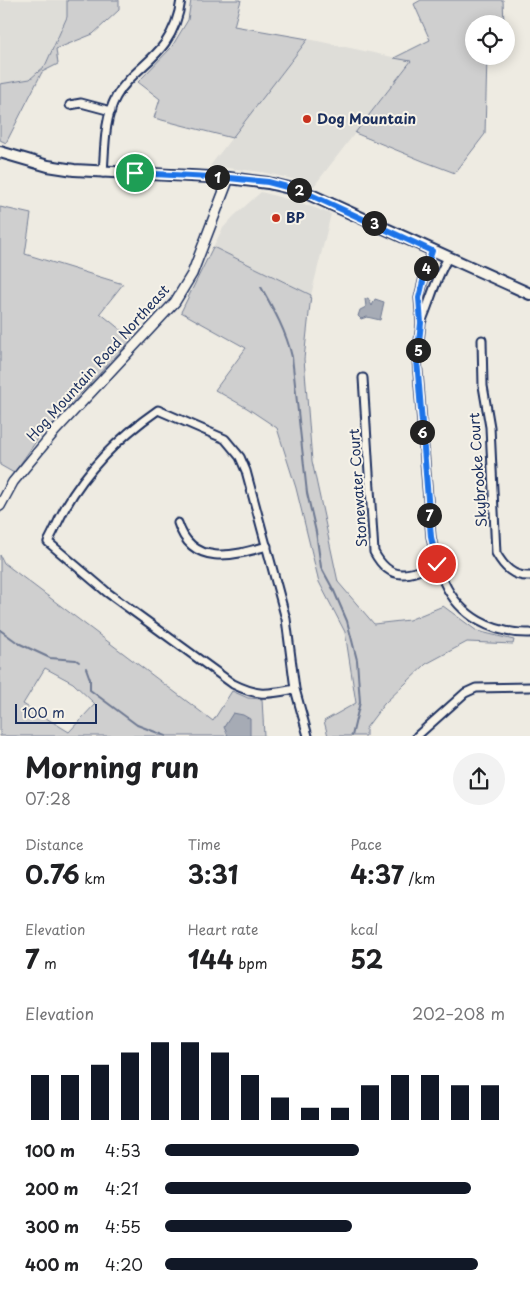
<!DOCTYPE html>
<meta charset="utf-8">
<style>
:root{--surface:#fff;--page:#f2f2f2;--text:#202124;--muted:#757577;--accent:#111827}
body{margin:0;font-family:"Playpen Sans",sans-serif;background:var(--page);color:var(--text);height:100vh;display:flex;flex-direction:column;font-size:19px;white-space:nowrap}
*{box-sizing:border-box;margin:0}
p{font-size:16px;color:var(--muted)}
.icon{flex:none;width:28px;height:28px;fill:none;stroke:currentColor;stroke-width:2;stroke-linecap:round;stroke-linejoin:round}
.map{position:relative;height:736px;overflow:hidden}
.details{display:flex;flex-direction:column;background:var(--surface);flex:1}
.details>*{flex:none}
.tools{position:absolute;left:465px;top:15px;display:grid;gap:10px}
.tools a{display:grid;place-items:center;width:50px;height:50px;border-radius:50%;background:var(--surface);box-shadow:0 2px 12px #0003;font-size:25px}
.scale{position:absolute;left:15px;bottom:12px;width:82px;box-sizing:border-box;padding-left:5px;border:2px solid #1b2f5e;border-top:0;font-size:14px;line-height:18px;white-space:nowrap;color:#1b2f5e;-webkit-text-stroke:4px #f7f3e8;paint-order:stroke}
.pin{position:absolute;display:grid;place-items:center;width:42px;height:42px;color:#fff;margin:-21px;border:2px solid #fff;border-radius:50%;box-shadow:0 1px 5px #0007}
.km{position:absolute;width:25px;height:25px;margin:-12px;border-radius:50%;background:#222;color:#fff;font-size:14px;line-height:25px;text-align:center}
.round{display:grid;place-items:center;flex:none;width:52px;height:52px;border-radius:26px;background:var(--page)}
.headline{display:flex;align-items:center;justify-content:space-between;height:85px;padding:0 25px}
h1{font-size:28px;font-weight:700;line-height:38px}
.metrics{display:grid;grid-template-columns:repeat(3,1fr);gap:8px;height:85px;padding:5px 25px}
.metrics div{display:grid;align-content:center}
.metrics b{font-size:25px;font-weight:700}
.metrics small{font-size:14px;font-weight:400}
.metrics p{font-size:14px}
.chart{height:140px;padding:10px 25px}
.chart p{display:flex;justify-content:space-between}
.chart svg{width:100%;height:90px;margin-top:5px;stroke:var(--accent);stroke-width:6}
ul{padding:0 25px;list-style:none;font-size:16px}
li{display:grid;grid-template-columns:80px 60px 1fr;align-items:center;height:38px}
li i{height:12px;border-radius:6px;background:var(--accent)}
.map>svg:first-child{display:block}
</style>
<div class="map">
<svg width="530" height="736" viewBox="0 0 530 736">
<rect width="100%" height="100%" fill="#eeebe2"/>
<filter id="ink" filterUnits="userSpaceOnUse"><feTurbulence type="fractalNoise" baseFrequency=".02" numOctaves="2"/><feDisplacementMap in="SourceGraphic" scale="10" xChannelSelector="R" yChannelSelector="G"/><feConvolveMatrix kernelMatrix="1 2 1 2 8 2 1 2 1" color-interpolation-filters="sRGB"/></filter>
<g filter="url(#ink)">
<g fill="#deddd8">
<polygon points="0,0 67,0 67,17 45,66 30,79 0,84"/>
<polygon points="308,39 411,61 314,186 288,178 262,172 210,166"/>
<polygon points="261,192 301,203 331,214 311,295 213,247 223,228 234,216"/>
</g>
<g fill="#cfcfcf" stroke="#757f96" fill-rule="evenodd">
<polygon points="67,0 119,0 119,10 93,34 56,49 58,64 42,72 6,143 0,140 0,84 30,79 45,66 67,17"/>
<polygon points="191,0 241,0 234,26 308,39 232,138 154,118 160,99 138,82 171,48 188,20"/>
<polygon points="421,0 503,0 504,24 474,24 474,56 487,56 485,134 455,173 423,161 355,133 411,61 394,58 430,40 414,4"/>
<polygon points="0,207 31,214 25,254 123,284 100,313 132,339 37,440 14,473 0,465"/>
<polygon points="213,247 311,295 304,359 312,461 338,582 374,624 409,620 443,606 477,631 514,640 513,644 467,642 426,664 384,704 366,728 366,736 328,736 324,721 356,703 345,632 319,582 296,488 277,428 247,408 215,390 246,348 181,312"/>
<path d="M 0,555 L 4,563 L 213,721 L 232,691 L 248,698 L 262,699 L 264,736 L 0,736 ZM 45,668 L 73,683 L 95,704 L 69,732 L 23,704 Z"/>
</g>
<g fill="#a6abb5" stroke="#6e7992">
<polygon points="368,298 372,306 375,299 384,302 380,320 367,317 361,319 358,316 360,310 366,307 365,299"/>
<polygon points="233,713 243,715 250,719 250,736 228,736 224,727"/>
</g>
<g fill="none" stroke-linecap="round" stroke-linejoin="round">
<g stroke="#6e7992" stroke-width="2">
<path d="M 261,287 C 274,310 286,331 292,357 L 307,493 L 316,532 L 321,567 L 334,591 L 347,621 L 357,660 L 360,702 L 352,736"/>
<polyline points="0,630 18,643 50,658 76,660 79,662"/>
<polyline points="86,668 90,679 90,690 137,725 166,736"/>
</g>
<defs>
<g id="minor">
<polyline points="70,105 81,103 111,111"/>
<path d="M 103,173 C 105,148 104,119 116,97 C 128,75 151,63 165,43 C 174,30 179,16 181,0"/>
<path d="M 432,251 L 426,269 L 419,298 L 421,323 L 417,360 L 431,537 C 434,553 438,568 444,582 C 460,617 493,634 530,633"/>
<path d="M 422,320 C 431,299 436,277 448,258"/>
<path d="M 482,340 L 483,386 L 490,427 L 496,553 C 504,567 513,577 530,576"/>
<path d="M 363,378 L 374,552 C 391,584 410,575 437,563"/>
<path d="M 178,523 C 192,567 233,556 267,546"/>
<path d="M 295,689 C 268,694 259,697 233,684 L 108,593 L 48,542 C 54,531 59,519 65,508 C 87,469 122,435 158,410 L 225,439 L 240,457 L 246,471 L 286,619 L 295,689 L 308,736"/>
<polyline points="417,736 465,693 476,688 530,687"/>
</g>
<polyline id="tertiary" points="0,506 13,482 55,431 175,302 192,274 229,178"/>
<polyline id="secondary" points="0,152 48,166 74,170 229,178 268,183 302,191 530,294"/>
</defs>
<use href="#minor" stroke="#1b2f5e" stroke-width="11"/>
<use href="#tertiary" stroke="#1b2f5e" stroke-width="12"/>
<use href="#secondary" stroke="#1b2f5e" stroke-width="14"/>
<use href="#minor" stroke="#f7f3e8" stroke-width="7"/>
<use href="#tertiary" stroke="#f7f3e8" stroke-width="9"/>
<use href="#secondary" stroke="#f7f3e8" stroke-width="10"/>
</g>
</g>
<g fill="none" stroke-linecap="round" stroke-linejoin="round" filter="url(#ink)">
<defs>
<polyline id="route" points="135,173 229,178 268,182 302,191 432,251 426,269 419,298 421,323 417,360 431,537 437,564"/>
</defs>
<use href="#route" stroke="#fff" stroke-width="10"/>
<use href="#route" stroke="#1a73e8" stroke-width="6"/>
</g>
<g fill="#c8321e" stroke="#f7f3e8" stroke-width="2">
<circle cx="307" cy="119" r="5"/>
<circle cx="276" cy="218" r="5"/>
</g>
<g text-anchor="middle" stroke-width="4" stroke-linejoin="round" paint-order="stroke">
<g font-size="14" font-weight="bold" fill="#1b2f5e" stroke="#f7f3e8" text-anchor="start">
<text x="317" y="124">Dog Mountain</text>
<text x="286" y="223">BP</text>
</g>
<g font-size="14" fill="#1b2f5e" stroke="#f7f3e8">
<text transform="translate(98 363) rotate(-48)" y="5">Hog Mountain Road Northeast</text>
<text transform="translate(478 470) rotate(-94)" y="5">Skybrooke Court</text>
<text transform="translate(358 488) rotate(-94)" y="5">Stonewater Court</text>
</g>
</g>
</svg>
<div class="tools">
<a><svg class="icon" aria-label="locate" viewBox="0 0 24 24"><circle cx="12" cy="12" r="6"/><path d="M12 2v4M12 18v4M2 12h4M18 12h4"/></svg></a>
</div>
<div class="scale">100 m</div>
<div class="pin" style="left:135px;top:173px;background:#1e9e55"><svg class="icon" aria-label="arrive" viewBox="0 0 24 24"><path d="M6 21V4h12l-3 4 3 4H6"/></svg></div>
<div class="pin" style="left:437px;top:564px;background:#d93025"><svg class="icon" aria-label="check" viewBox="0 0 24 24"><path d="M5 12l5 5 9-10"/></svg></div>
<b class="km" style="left:217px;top:177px">1</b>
<b class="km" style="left:299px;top:190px">2</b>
<b class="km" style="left:374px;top:223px">3</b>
<b class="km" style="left:426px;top:268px">4</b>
<b class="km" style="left:418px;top:350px">5</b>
<b class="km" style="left:422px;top:432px">6</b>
<b class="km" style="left:429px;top:515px">7</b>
</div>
<section class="details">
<div class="headline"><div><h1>Morning run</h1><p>07:28</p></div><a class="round"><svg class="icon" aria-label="share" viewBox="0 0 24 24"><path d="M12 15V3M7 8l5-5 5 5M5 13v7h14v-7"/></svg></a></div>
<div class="metrics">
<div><p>Distance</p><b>0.76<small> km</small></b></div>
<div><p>Time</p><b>3:31</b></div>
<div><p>Pace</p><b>4:37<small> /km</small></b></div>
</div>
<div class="metrics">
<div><p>Elevation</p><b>7<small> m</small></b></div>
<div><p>Heart rate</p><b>144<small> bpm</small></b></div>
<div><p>kcal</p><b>52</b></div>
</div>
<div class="chart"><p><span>Elevation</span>202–208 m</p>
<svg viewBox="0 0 160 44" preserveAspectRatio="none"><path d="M5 44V22M15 44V22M25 44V17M35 44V11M45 44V6M55 44V6M65 44V11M75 44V22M85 44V33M95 44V38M105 44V38M115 44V27M125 44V22M135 44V22M145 44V27M155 44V27"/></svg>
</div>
<ul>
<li><b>100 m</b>4:53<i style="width:57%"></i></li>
<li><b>200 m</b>4:21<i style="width:90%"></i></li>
<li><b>300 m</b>4:55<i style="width:55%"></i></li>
<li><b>400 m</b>4:20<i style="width:92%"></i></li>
</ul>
</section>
